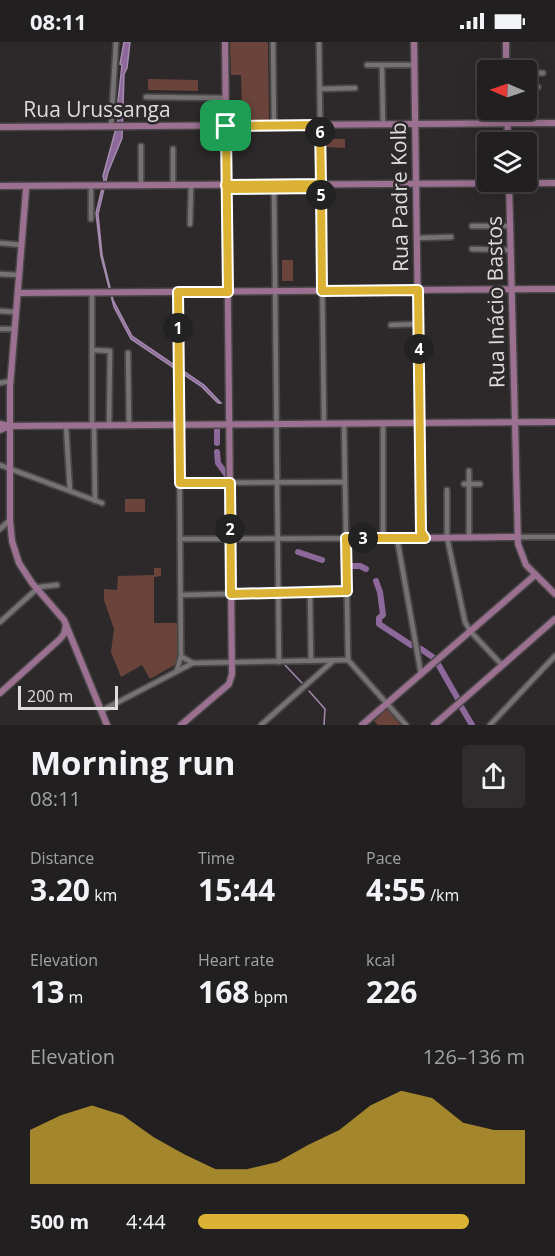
<!DOCTYPE html>
<meta charset="utf-8">
<style>
:root{--surface:#221f20;--page:#2e2c2d;--text:#f1f3f6;--muted:#a2a2a5;--line:#3f3d3e;--accent:#dbb233}
body{margin:0;font-family:"Open Sans",sans-serif;background:var(--page);color:var(--text);height:100vh;display:flex;flex-direction:column;font-size:22px;white-space:nowrap}
*{box-sizing:border-box;margin:0}
p{font-size:20px;color:var(--muted)}
.icon{flex:none;width:33px;height:33px;fill:none;stroke:currentColor;stroke-width:2;stroke-linecap:round;stroke-linejoin:round}
.map{position:relative;height:683px;overflow:hidden}
.drawer{display:flex;flex-direction:column;background:var(--surface);flex:1}
.drawer>*{flex:none}
.needle{width:39px;rotate:272deg}
.fabs{position:absolute;left:477px;top:18px;display:grid;gap:12px}
.fabs a{display:grid;place-items:center;width:60px;height:60px;border-radius:6px;background:var(--surface);box-shadow:0 6px 24px #0002,0 0 0 2px var(--line);font-size:30px}
.scale{position:absolute;left:18px;bottom:15px;width:100px;box-sizing:border-box;padding-left:6px;border:3px solid #dedbdc;border-top:0;font-size:16px;line-height:21px;white-space:nowrap;color:#dedbdc;-webkit-text-stroke:4px #2d292a;paint-order:stroke}
.pin{position:absolute;display:grid;place-items:center;width:51px;height:51px;color:#fff;margin:-26px;border-radius:12px;box-shadow:0 3px 9px #0006}
.km{position:absolute;width:30px;height:30px;margin:-15px;border-radius:50%;background:#222;color:#fff;font-size:16px;line-height:30px;text-align:center}
.round{display:grid;place-items:center;flex:none;width:63px;height:63px;border-radius:6px;background:var(--page)}
.headline{display:flex;align-items:center;justify-content:space-between;height:102px;padding:0 30px}
h1{font-size:33px;font-weight:700;line-height:45px}
.stats{display:grid;grid-template-columns:repeat(3,1fr);gap:9px;height:102px;padding:6px 30px}
.stats div{display:grid;align-content:center}
.stats b{font-size:30px;font-weight:700}
.stats small{font-size:16px;font-weight:400}
.stats p{font-size:16px}
.chart{height:168px;padding:12px 30px}
.chart p{display:flex;justify-content:space-between}
.chart svg{width:100%;height:108px;margin-top:6px;fill:var(--accent);opacity:.7}
ul{padding:0 30px;list-style:none;font-size:20px}
li{display:grid;grid-template-columns:96px 72px 1fr;align-items:center;height:45px}
li i{height:15px;border-radius:8px;background:var(--accent)}
.status{display:flex;justify-content:space-between;align-items:center;height:42px;padding:0 30px;background:var(--surface);direction:ltr}
.status svg{height:16px;fill:currentColor}
.map>svg:first-child{display:block}
</style>
<div class="status"><b>08:11</b><svg viewBox="0 0 49 12"><path d="M0 12V9h3v3zM5 12V6h3v6zM10 12V3h3v9zM15 12V0h3v12zM26 1h20v11H26zM47 4h2v5h-2z"/></svg></div>
<div class="map">
<svg width="555" height="683" viewBox="0 0 555 683">
<rect width="100%" height="100%" fill="#2d292a"/>
<g fill="#6a443b">
<polygon points="230,0 268,0 269,78 231,78 231,70 242,69 241,33 231,33"/>
<polygon points="148,37 198,38 198,49 148,48"/>
<polygon points="326,97 345,97 345,106 326,105"/>
<rect x="282" y="218" width="11" height="21"/>
<rect x="125" y="457" width="20" height="13"/>
<polygon points="154,526 161,526 161,534 154,535 154,581 177,581 178,621 150,637 142,623 121,635 111,610 114,587 104,558 104,547 117,548 118,534 154,533"/>
<polygon points="387,667 402,683 378,683 374,679"/>
</g>
<polygon fill="#8c699a" stroke="#a58bae" stroke-width="1.5" points="124,0 130,0 127,26 124,32 122,96 108,130 98,172 102,213 113,258 132,294 204,343 221,361 218,361 202,345 131,297 114,265 101,214 96,171 104,138 103,134 118,79 117,68 122,23 120,22"/>
<g fill="none" stroke-linecap="round" stroke-linejoin="round">
<g stroke="#a58bae" stroke-width="1.5">
<polyline points="285,623 302,641"/>
<polyline points="309,649 325,667 324,683"/>
</g>
<g stroke="#8c699a" stroke-width="6">
<polyline points="217,388 217,401"/>
<polyline points="217,410 218,421 229,436"/>
<polyline points="298,510 322,518"/>
<polyline points="348,524 360,524 366,527"/>
<polyline points="376,539 380,550 383,573 379,576 379,582 411,603"/>
<polyline points="421,607 434,616"/>
<polyline points="438,622 458,657"/>
<polyline points="462,666 472,683"/>
</g>
<defs>
<g id="minor">
<polyline points="273,0 274,83"/>
<polyline points="319,0 321,142"/>
<polyline points="367,23 414,23"/>
<polyline points="382,23 383,82"/>
<polyline points="526,31 543,31"/>
<polyline points="526,46 538,45"/>
<polyline points="320,47 355,46"/>
<polyline points="146,55 226,56"/>
<polyline points="111,85 116,0"/>
<polyline points="173,107 173,143"/>
<polyline points="141,144 141,104"/>
<polyline points="274,146 279,620"/>
<polyline points="321,146 324,382"/>
<polyline points="91,148 91,177"/>
<polyline points="190,182 191,147"/>
<polyline points="472,184 510,184"/>
<polyline points="417,196 451,195"/>
<polyline points="0,201 22,203"/>
<polyline points="472,207 511,208"/>
<polyline points="0,232 19,233"/>
<polyline points="0,269 16,270"/>
<polyline points="391,283 418,282"/>
<polyline points="0,287 15,287"/>
<polyline points="92,308 110,309 109,384"/>
<polyline points="128,311 129,383"/>
<polyline points="0,341 11,339"/>
<polyline points="344,381 348,618"/>
<polyline points="383,381 383,496"/>
<polyline points="66,384 70,449"/>
<polyline points="92,384 92,251"/>
<polyline points="94,384 95,459"/>
<polyline points="0,423 102,461"/>
<polyline points="469,429 469,495"/>
<polyline points="180,441 345,440"/>
<polyline points="464,442 480,442"/>
<polyline points="447,448 447,495 465,580 470,589 502,623"/>
<polyline points="0,487 10,478"/>
<polyline points="518,495 555,495"/>
<polyline points="397,496 421,632"/>
<polyline points="180,497 425,496"/>
<polyline points="310,550 311,619"/>
<polyline points="181,553 347,549"/>
<polyline points="0,580 39,545 57,543"/>
<polyline points="182,615 193,621 348,618"/>
<polyline points="348,618 406,683"/>
<polyline points="177,628 181,614 178,250"/>
<polyline points="101,669 193,621"/>
<polyline points="261,683 333,619"/>
<polyline points="490,683 555,614"/>
</g>
<g id="major">
<polyline points="414,0 421,490 425,496 518,495"/>
<polyline points="506,0 506,28"/>
<polyline points="507,68 508,100"/>
<polyline points="0,85 555,81"/>
<polyline points="509,140 518,502 526,523 555,552"/>
<polyline points="0,144 555,141"/>
<polyline points="26,148 10,345 10,478 12,499 19,521 32,541 64,578 107,683"/>
<polyline points="18,251 555,247"/>
<polyline points="0,382 10,384 555,380"/>
<polyline points="0,388 10,384"/>
<polyline points="0,651 60,597 64,592 66,583"/>
<polyline points="181,683 229,642 232,632 225,0"/>
<polyline points="362,683 535,533"/>
<polyline points="434,683 555,577"/>
</g>
</defs>
<use href="#minor" stroke="#494647" stroke-width="8"/>
<use href="#major" stroke="#494647" stroke-width="9"/>
<use href="#minor" stroke="#767273" stroke-width="4.5"/>
<use href="#major" stroke="#9b7090" stroke-width="6"/>
</g>
<g fill="none" stroke-linecap="round" stroke-linejoin="round">
<defs>
<polyline id="route" points="226,84 226,89 228,250 178,250 180,441 230,441 231,552 347,549 346,496 425,496 421,490 418,248 322,249 321,146 227,147 226,143 321,142 320,83 226,84"/>
</defs>
<use href="#route" stroke="#fff" stroke-width="12"/>
<use href="#route" stroke="#dbb233" stroke-width="8"/>
</g>
<g text-anchor="middle" stroke-width="5" stroke-linejoin="round" paint-order="stroke">
<g font-size="21" fill="#dedbdc" stroke="#2d292a">
<text x="97" y="75">Rua Urussanga</text>
<text transform="translate(400 155) rotate(-91)" y="7">Rua Padre Kolb</text>
<text transform="translate(496 260) rotate(-91)" y="7">Rua Inácio Bastos</text>
</g>
</g>
</svg>
<div class="fabs">
<a><svg class="needle" viewBox="-14 -14 28 28"><path d="M0-13l5 13h-10z" fill="#e53935"/><path d="M0 13l5-13h-10z" fill="#a2a2a5"/></svg></a>
<a><svg class="icon" aria-label="layers" viewBox="0 0 24 24"><path d="M12 4l9 5-9 5-9-5zM3 14l9 5 9-5"/></svg></a>
</div>
<div class="scale">200 m</div>
<div class="pin" style="left:226px;top:84px;background:#1e9e55"><svg class="icon" aria-label="arrive" viewBox="0 0 24 24"><path d="M6 21V4h12l-3 4 3 4H6"/></svg></div>
<b class="km" style="left:178px;top:286px">1</b>
<b class="km" style="left:230px;top:487px">2</b>
<b class="km" style="left:363px;top:496px">3</b>
<b class="km" style="left:419px;top:307px">4</b>
<b class="km" style="left:321px;top:153px">5</b>
<b class="km" style="left:320px;top:90px">6</b>
</div>
<section class="drawer">
<div class="headline"><div><h1>Morning run</h1><p>08:11</p></div><a class="round"><svg class="icon" aria-label="share" viewBox="0 0 24 24"><path d="M12 15V3M7 8l5-5 5 5M5 13v7h14v-7"/></svg></a></div>
<div class="stats">
<div><p>Distance</p><b>3.20<small> km</small></b></div>
<div><p>Time</p><b>15:44</b></div>
<div><p>Pace</p><b>4:55<small> /km</small></b></div>
</div>
<div class="stats">
<div><p>Elevation</p><b>13<small> m</small></b></div>
<div><p>Heart rate</p><b>168<small> bpm</small></b></div>
<div><p>kcal</p><b>226</b></div>
</div>
<div class="chart"><p><span>Elevation</span>126–136 m</p>
<svg viewBox="0 0 160 44" preserveAspectRatio="none"><path d="M0 44V22L10 16L20 12L30 16L40 25L50 32L60 38L70 38L80 35L90 28L100 22L110 12L120 6L130 9L140 19L150 22L160 22V44z"/></svg>
</div>
<ul>
<li><b>500 m</b>4:44<i style="width:83%"></i></li>
</ul>
</section>
